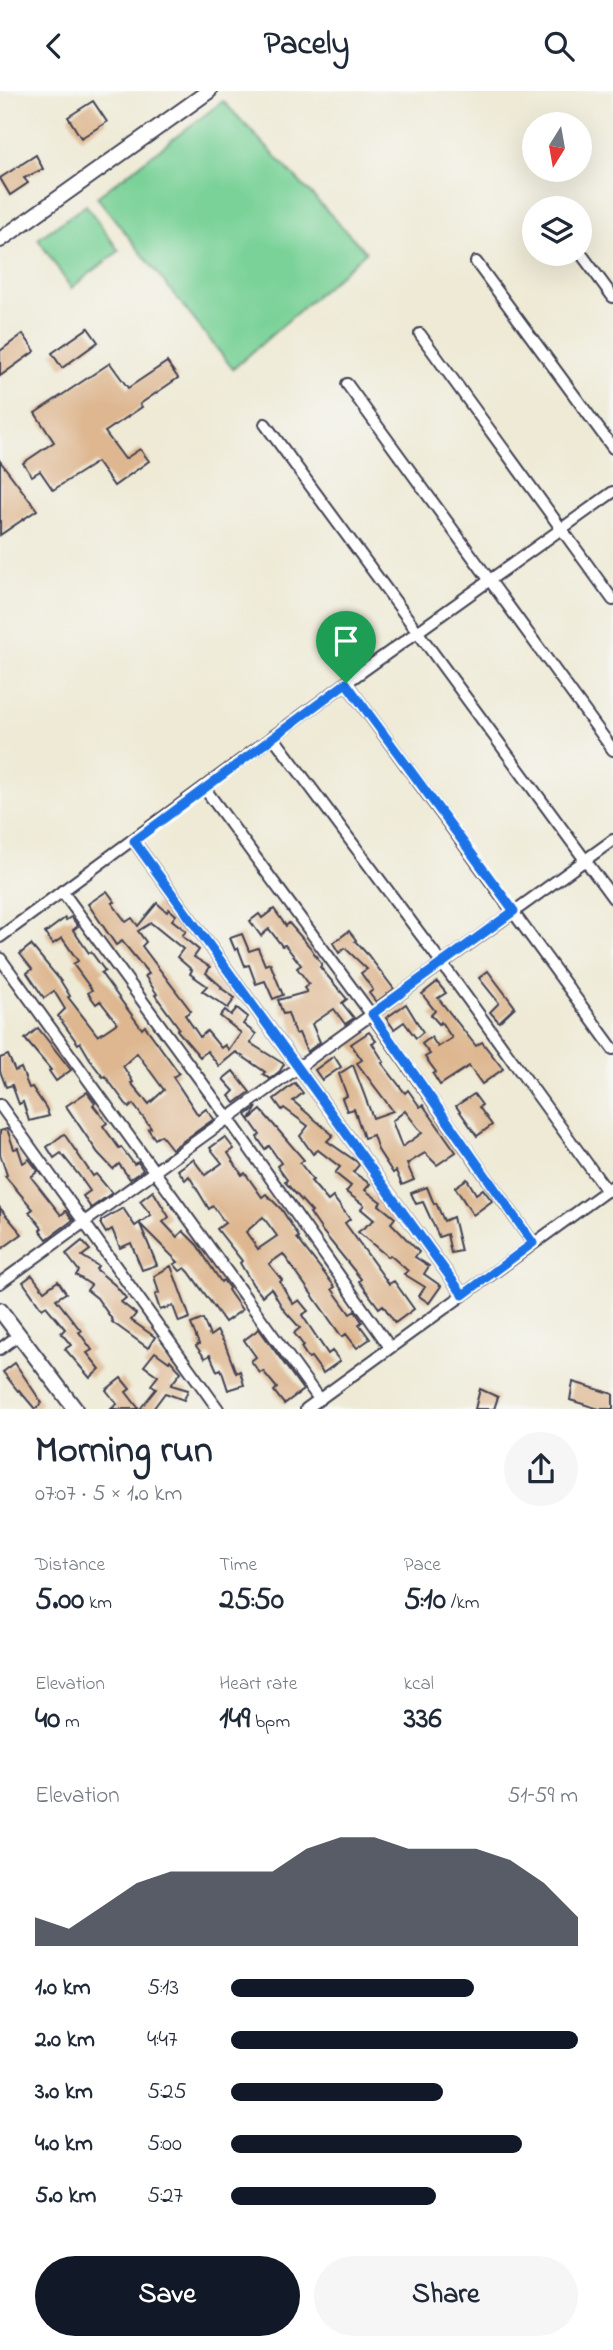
<!DOCTYPE html>
<meta charset="utf-8">
<style>
:root{--surface:#fff;--page:#f6f6f7;--text:#1f2937;--muted:#747a83;--accent:#111827}
body{margin:0;font-family:"Indie Flower",sans-serif;background:var(--page);color:var(--text);height:100vh;display:flex;flex-direction:column;font-size:26px;white-space:nowrap}
*{box-sizing:border-box;margin:0}
p{font-size:23px;color:var(--muted)}
.icon{flex:none;width:38px;height:38px;fill:none;stroke:currentColor;stroke-width:2;stroke-linecap:round;stroke-linejoin:round}
.map{position:relative;height:1318px;overflow:hidden}
.drawer{display:flex;flex-direction:column;background:var(--surface);flex:1}
.drawer>*{flex:none}
.needle{width:46px;rotate:191deg}
.fabs{position:absolute;left:522px;top:21px;display:grid;gap:14px}
.fabs a{display:grid;place-items:center;width:70px;height:70px;border-radius:50%;background:var(--surface);box-shadow:0 7px 28px #0002;font-size:35px}
.pin{position:absolute;display:grid;place-items:center;width:60px;height:60px;color:#fff;margin:-72px -30px;border-radius:50% 50% 50% 0;rotate:-45deg;box-shadow:0 0 7px #0007}
.pin .icon{rotate:45deg}
.round{display:grid;place-items:center;flex:none;width:74px;height:74px;border-radius:37px;background:var(--page)}
.overview{display:flex;align-items:center;justify-content:space-between;height:119px;padding:0 35px}
h1{font-size:38px;font-weight:700;line-height:52px}
.stats{display:grid;grid-template-columns:repeat(3,1fr);gap:10px;height:119px;padding:7px 35px}
.stats div{display:grid;align-content:center}
.stats b{font-size:30px;font-weight:700}
.stats small{font-size:19px;font-weight:400}
.stats p{font-size:19px}
.chart{height:196px;padding:14px 35px}
.chart p{display:flex;justify-content:space-between}
.chart svg{width:100%;height:126px;margin-top:7px;fill:var(--accent);opacity:.7}
.primary-button{display:flex;gap:14px;margin-top:auto;padding:14px 35px}
.primary-button a{flex:1;height:80px;border-radius:42px;background:var(--accent);color:#fff;font-size:28px;font-weight:700;line-height:80px;text-align:center}
.primary-button a+a{background:var(--page);color:var(--text)}
ul{padding:0 35px;list-style:none;font-size:23px}
li{display:grid;grid-template-columns:112px 84px 1fr;align-items:center;height:52px}
li i{height:18px;border-radius:9px;background:var(--accent)}
header{display:flex;justify-content:space-between;align-items:center;height:91px;padding:0 35px;background:var(--surface);font-size:32px;font-weight:700}
.map>svg:first-child{display:block}
</style>
<header><svg class="icon" aria-label="back" viewBox="0 0 24 24"><path d="M15 5l-7 7 7 7"/></svg>Pacely<svg class="icon" aria-label="search" viewBox="0 0 24 24"><circle cx="10" cy="10" r="6"/><path d="M15 15l6 6"/></svg></header>
<div class="map">
<svg width="613" height="1318" viewBox="0 0 613 1318">
<rect width="100%" height="100%" fill="#f6f6f2"/>
<filter id="ink" filterUnits="userSpaceOnUse"><feTurbulence type="fractalNoise" baseFrequency=".0143" numOctaves="2"/><feDisplacementMap in="SourceGraphic" scale="14" xChannelSelector="R" yChannelSelector="G"/><feConvolveMatrix kernelMatrix="1 2 1 2 8 2 1 2 1" color-interpolation-filters="sRGB"/></filter>
<filter id="wash" filterUnits="userSpaceOnUse"><feTurbulence type="fractalNoise" baseFrequency=".00686" numOctaves="4" result="noise"/><feDisplacementMap in="SourceGraphic" scale="28" xChannelSelector="R" yChannelSelector="G"/><feGaussianBlur stdDeviation="1.57" result="paint"/><feColorMatrix in="noise" values="0 0 0 0 0 0 0 0 0 0 0 0 0 0 0 0 0 1.4 0 .05"/><feComposite in="paint" operator="in"/></filter>
<g filter="url(#wash)">
<rect width="100%" height="100%" fill="#eeead6"/>
<g fill="#7ad298" stroke="#4e7a6a" stroke-width="2">
<polygon points="223,10 366,161 233,278 97,106"/>
<polygon points="86,114 119,160 71,197 38,148"/>
</g>
<g id="blocks">
<g fill="#deb791" fill-rule="evenodd">
<polygon points="93,10 107,31 81,47 68,26"/>
<polygon points="36,64 43,78 24,87 28,92 10,104 0,87"/>
<polygon points="88,237 98,251 62,277 52,262"/>
<polygon points="23,243 35,260 0,285 0,260"/>
<polygon points="167,271 178,287 140,313 142,316 105,341 125,368 140,358 149,370 114,395 97,371 53,399 40,380 32,385 23,372 54,351 35,322 110,272 128,297"/>
<polygon points="0,370 37,419 0,444"/>
<polygon points="107,800 115,811 112,812 126,831 132,827 138,835 157,812 167,821 169,818 176,824 172,829 186,840 182,845 199,859 194,866 210,876 206,882 222,896 221,897 235,907 228,917 202,900 207,895 190,883 192,879 177,866 183,858 151,832 138,840 146,851 142,855 191,920 185,924 200,946 207,940 221,957 225,954 229,959 241,942 220,925 225,919 231,924 237,917 248,926 243,933 256,943 250,952 284,973 280,980 270,988 263,983 265,981 236,961 219,975 207,960 200,966 177,939 179,937 155,904 157,903 145,885 149,883 122,850 116,854 88,813"/>
<polygon points="274,818 286,835 289,832 310,856 322,874 320,876 347,908 342,912 354,927 345,933 334,918 312,933 320,951 307,961 299,942 295,943 288,922 283,923 278,909 307,901 304,897 309,893 297,877 301,874 285,854 282,855 269,838 261,845 250,830 259,823 262,827"/>
<path d="M 71,826 L 78,835 L 73,839 L 89,862 L 91,861 L 105,880 L 101,882 L 142,938 L 145,935 L 179,982 L 173,986 L 198,1024 L 206,1018 L 214,1028 L 172,1058 L 161,1044 L 155,1048 L 148,1038 L 151,1037 L 133,1013 L 129,1017 L 105,985 L 103,986 L 93,973 L 80,951 L 78,953 L 58,925 L 65,918 L 54,900 L 44,907 L 27,882 L 32,878 L 20,863 L 31,854 L 60,889 L 70,905 L 68,906 L 98,945 L 117,932 L 100,910 L 96,913 L 88,902 L 92,899 L 73,873 L 78,870 L 62,847 L 53,853 L 45,842 L 65,827 L 66,829 ZM 137,962 L 164,999 L 149,1013 L 131,992 L 133,991 L 123,975 Z"/>
<polygon points="349,840 356,849 355,850 368,864 394,898 376,911 369,902 373,899 361,882 367,878 345,857 339,862 333,852"/>
<polygon points="242,843 249,860 258,857 265,874 270,872 283,904 273,908 265,890 256,893 249,874 245,875 238,857 235,859 230,847"/>
<polygon points="488,880 515,916 499,931 490,921 499,912 479,887"/>
<polygon points="437,891 446,902 438,907 476,955 482,951 503,978 482,993 469,975 440,994 433,983 436,981 425,966 430,963 422,953 431,946 438,956 452,947 441,931 439,933 431,924 435,920 422,903"/>
<polygon points="406,913 423,941 416,947 404,931 394,938 386,927"/>
<polygon points="38,937 71,979 56,990 49,980 51,979 25,948"/>
<path d="M 369,941 L 376,950 L 372,952 L 384,971 L 382,972 L 405,1002 L 408,999 L 420,1016 L 423,1014 L 456,1061 L 437,1074 L 425,1062 L 407,1073 L 414,1089 L 402,1094 L 396,1080 L 393,1082 L 378,1059 L 373,1044 L 364,1047 L 354,1018 L 347,1020 L 342,1007 L 347,1005 L 339,983 L 353,974 L 373,1027 L 393,1020 L 357,972 L 362,969 L 351,953 ZM 405,1020 L 422,1042 L 402,1056 L 392,1030 Z"/>
<polygon points="8,964 15,980 21,977 29,997 32,996 46,1017 49,1025 29,1030 23,1011 19,1013 12,994 6,996 0,980 0,967"/>
<polygon points="334,965 341,976 322,989 315,979"/>
<polygon points="233,980 250,1001 235,1012 229,1005 234,1000 223,988"/>
<polygon points="295,992 303,1002 293,1010 333,1044 327,1050 357,1071 359,1074 353,1081 370,1093 365,1099 381,1111 379,1114 395,1127 391,1132 419,1161 415,1166 429,1175 424,1183 441,1195 429,1212 419,1205 425,1196 404,1183 408,1180 390,1164 388,1166 358,1141 374,1129 361,1118 364,1114 346,1101 351,1095 335,1082 340,1076 318,1059 313,1063 300,1045 308,1035 284,1017 282,1019 274,1008"/>
<polygon points="87,1001 95,1012 93,1014 107,1032 103,1035 119,1057 121,1056 134,1073 138,1071 143,1079 130,1088 119,1073 113,1078 98,1062 66,1015"/>
<polygon points="474,1003 482,1014 479,1016 492,1034 477,1045 456,1015"/>
<polygon points="257,1016 250,1028 261,1019 304,1069 300,1072 313,1089 311,1090 328,1110 333,1106 350,1128 345,1132 389,1193 394,1190 414,1218 395,1232 383,1214 379,1217 359,1190 361,1188 323,1141 310,1122 312,1121 285,1091 287,1089 277,1075 281,1072 269,1055 265,1058 257,1046 260,1044 246,1024"/>
<polygon points="7,1038 14,1058 18,1057 23,1072 29,1068 38,1080 31,1086 61,1124 66,1120 73,1129 47,1148 40,1139 42,1137 29,1121 33,1118 5,1085 7,1084 0,1063 0,1040"/>
<polygon points="64,1043 93,1085 96,1083 112,1102 91,1117 83,1105 90,1100 78,1083 61,1062 54,1067 47,1056"/>
<path d="M 225,1046 L 234,1058 L 228,1062 L 242,1084 L 245,1082 L 262,1106 L 266,1103 L 282,1119 L 299,1146 L 297,1147 L 335,1196 L 332,1198 L 350,1223 L 355,1220 L 362,1231 L 359,1233 L 370,1248 L 357,1257 L 346,1243 L 342,1246 L 283,1163 L 269,1173 L 282,1189 L 280,1191 L 293,1213 L 299,1209 L 308,1220 L 302,1224 L 328,1263 L 332,1260 L 340,1270 L 323,1282 L 311,1266 L 308,1267 L 301,1256 L 304,1255 L 294,1242 L 300,1237 L 283,1218 L 271,1197 L 262,1205 L 253,1194 L 240,1172 L 242,1170 L 217,1138 L 225,1132 L 213,1115 L 209,1118 L 189,1085 L 185,1089 L 178,1079 L 193,1068 L 205,1084 L 222,1072 L 210,1057 ZM 263,1126 L 277,1145 L 258,1158 L 246,1141 Z"/>
<polygon points="467,1088 476,1103 483,1098 492,1110 473,1124 455,1096"/>
<polygon points="427,1096 434,1113 436,1112 444,1130 453,1126 461,1160 451,1162 447,1143 439,1146 423,1111 416,1113 411,1102"/>
<polygon points="153,1100 169,1126 163,1131 177,1146 183,1140 197,1154 221,1191 223,1189 229,1197 228,1199 242,1219 225,1231 189,1181 185,1177 180,1180 174,1173 178,1171 140,1133 157,1174 142,1179 131,1152 120,1157 112,1138 106,1142 101,1134 101,1130 123,1117 135,1135 151,1124 140,1110"/>
<polygon points="0,1117 22,1143 0,1159"/>
<polygon points="82,1150 90,1159 82,1165 98,1175 96,1178 116,1195 126,1207 121,1211 136,1223 131,1229 155,1246 148,1257 112,1231 113,1230 97,1207 87,1199 91,1194 76,1184 79,1180 66,1163"/>
<polygon points="171,1175 190,1227 179,1231 173,1215 160,1219 155,1204 159,1202 154,1185"/>
<polygon points="32,1184 44,1200 58,1190 66,1202 56,1208 81,1240 79,1241 92,1259 87,1262 100,1278 90,1287 65,1258 71,1254 61,1242 65,1238 46,1215 42,1218 23,1191"/>
<polygon points="203,1228 210,1245 217,1240 225,1253 236,1282 240,1280 244,1294 228,1299 221,1278 217,1280 210,1264 205,1267 196,1255 199,1253 191,1233"/>
<polygon points="259,1238 303,1299 284,1313 274,1300 277,1297 263,1280 260,1282 251,1270 256,1266 244,1249"/>
<polygon points="155,1261 169,1271 170,1269 181,1281 171,1294 188,1299 184,1309 165,1302 153,1318 140,1318 156,1298 151,1294 158,1285 144,1275"/>
<polygon points="15,1272 42,1312 35,1318 19,1299 18,1300 3,1281"/>
<polygon points="121,1287 130,1298 126,1301 139,1318 111,1318 117,1313 106,1299"/>
<polygon points="573,1291 613,1303 613,1318 599,1318 570,1309"/>
<polygon points="480,1298 498,1306 494,1318 475,1318"/>
</g>
</g>
</g>
<g filter="url(#ink)">
<use href="#blocks" fill-opacity="0" stroke="#414052" stroke-width="2"/>
<g fill="none" stroke-linecap="round" stroke-linejoin="round">
<defs>
<g id="minor">
<polyline points="579,160 613,206"/>
<polyline points="476,171 613,357"/>
<polyline points="420,243 613,509"/>
<polyline points="347,293 613,659"/>
<polyline points="265,333 613,807"/>
<polyline points="346,592 613,958"/>
<polyline points="274,647 441,871 607,1100"/>
<polyline points="205,698 371,923 533,1152"/>
<polyline points="134,750 463,1204"/>
<polyline points="62,800 228,1027 389,1255"/>
<polyline points="0,846 346,592 613,401"/>
<polyline points="0,867 319,1308"/>
<polyline points="0,1014 218,1318"/>
<polyline points="0,1192 613,749"/>
<polyline points="0,1258 19,1244"/>
<polyline points="306,1318 613,1095"/>
</g>
<g id="tertiary">
<polyline points="0,149 209,0"/>
<polyline points="0,1219 75,1318"/>
</g>
</defs>
<use href="#minor" stroke="#414052" stroke-width="14"/>
<use href="#tertiary" stroke="#414052" stroke-width="18"/>
<use href="#minor" stroke="#fff" stroke-width="10"/>
<use href="#tertiary" stroke="#fff" stroke-width="14"/>
</g>
</g>
<g fill="none" stroke-linecap="round" stroke-linejoin="round" filter="url(#ink)">
<defs>
<polygon id="route" points="346,592 514,820 372,923 533,1152 463,1204 134,750"/>
</defs>
<use href="#route" stroke="#fff" stroke-width="14"/>
<use href="#route" stroke="#1a73e8" stroke-width="9"/>
</g>
</svg>
<div class="fabs">
<a><svg class="needle" viewBox="-14 -14 28 28"><path d="M0-13l5 13h-10z" fill="#e53935"/><path d="M0 13l5-13h-10z" fill="#747a83"/></svg></a>
<a><svg class="icon" aria-label="layers" viewBox="0 0 24 24"><path d="M12 4l9 5-9 5-9-5zM3 14l9 5 9-5"/></svg></a>
</div>
<div class="pin" style="left:346px;top:592px;background:#1e9e55"><svg class="icon" aria-label="arrive" viewBox="0 0 24 24"><path d="M6 21V4h12l-3 4 3 4H6"/></svg></div>
</div>
<section class="drawer">
<div class="overview"><div><h1>Morning run</h1><p>07:07 · 5 × 1.0 km</p></div><a class="round"><svg class="icon" aria-label="share" viewBox="0 0 24 24"><path d="M12 15V3M7 8l5-5 5 5M5 13v7h14v-7"/></svg></a></div>
<div class="stats">
<div><p>Distance</p><b>5.00<small> km</small></b></div>
<div><p>Time</p><b>25:50</b></div>
<div><p>Pace</p><b>5:10<small> /km</small></b></div>
</div>
<div class="stats">
<div><p>Elevation</p><b>40<small> m</small></b></div>
<div><p>Heart rate</p><b>149<small> bpm</small></b></div>
<div><p>kcal</p><b>336</b></div>
</div>
<div class="chart"><p><span>Elevation</span>51–59 m</p>
<svg viewBox="0 0 160 44" preserveAspectRatio="none"><path d="M0 44V34L10 38L20 30L30 22L40 18L50 18L60 18L70 18L80 10L90 6L100 6L110 10L120 10L130 10L140 14L150 22L160 34V44z"/></svg>
</div>
<ul>
<li><b>1.0 km</b>5:13<i style="width:70%"></i></li>
<li><b>2.0 km</b>4:47<i style="width:100%"></i></li>
<li><b>3.0 km</b>5:25<i style="width:61%"></i></li>
<li><b>4.0 km</b>5:00<i style="width:84%"></i></li>
<li><b>5.0 km</b>5:27<i style="width:59%"></i></li>
</ul>
<div class="primary-button"><a>Save</a><a>Share</a></div>
</section>
